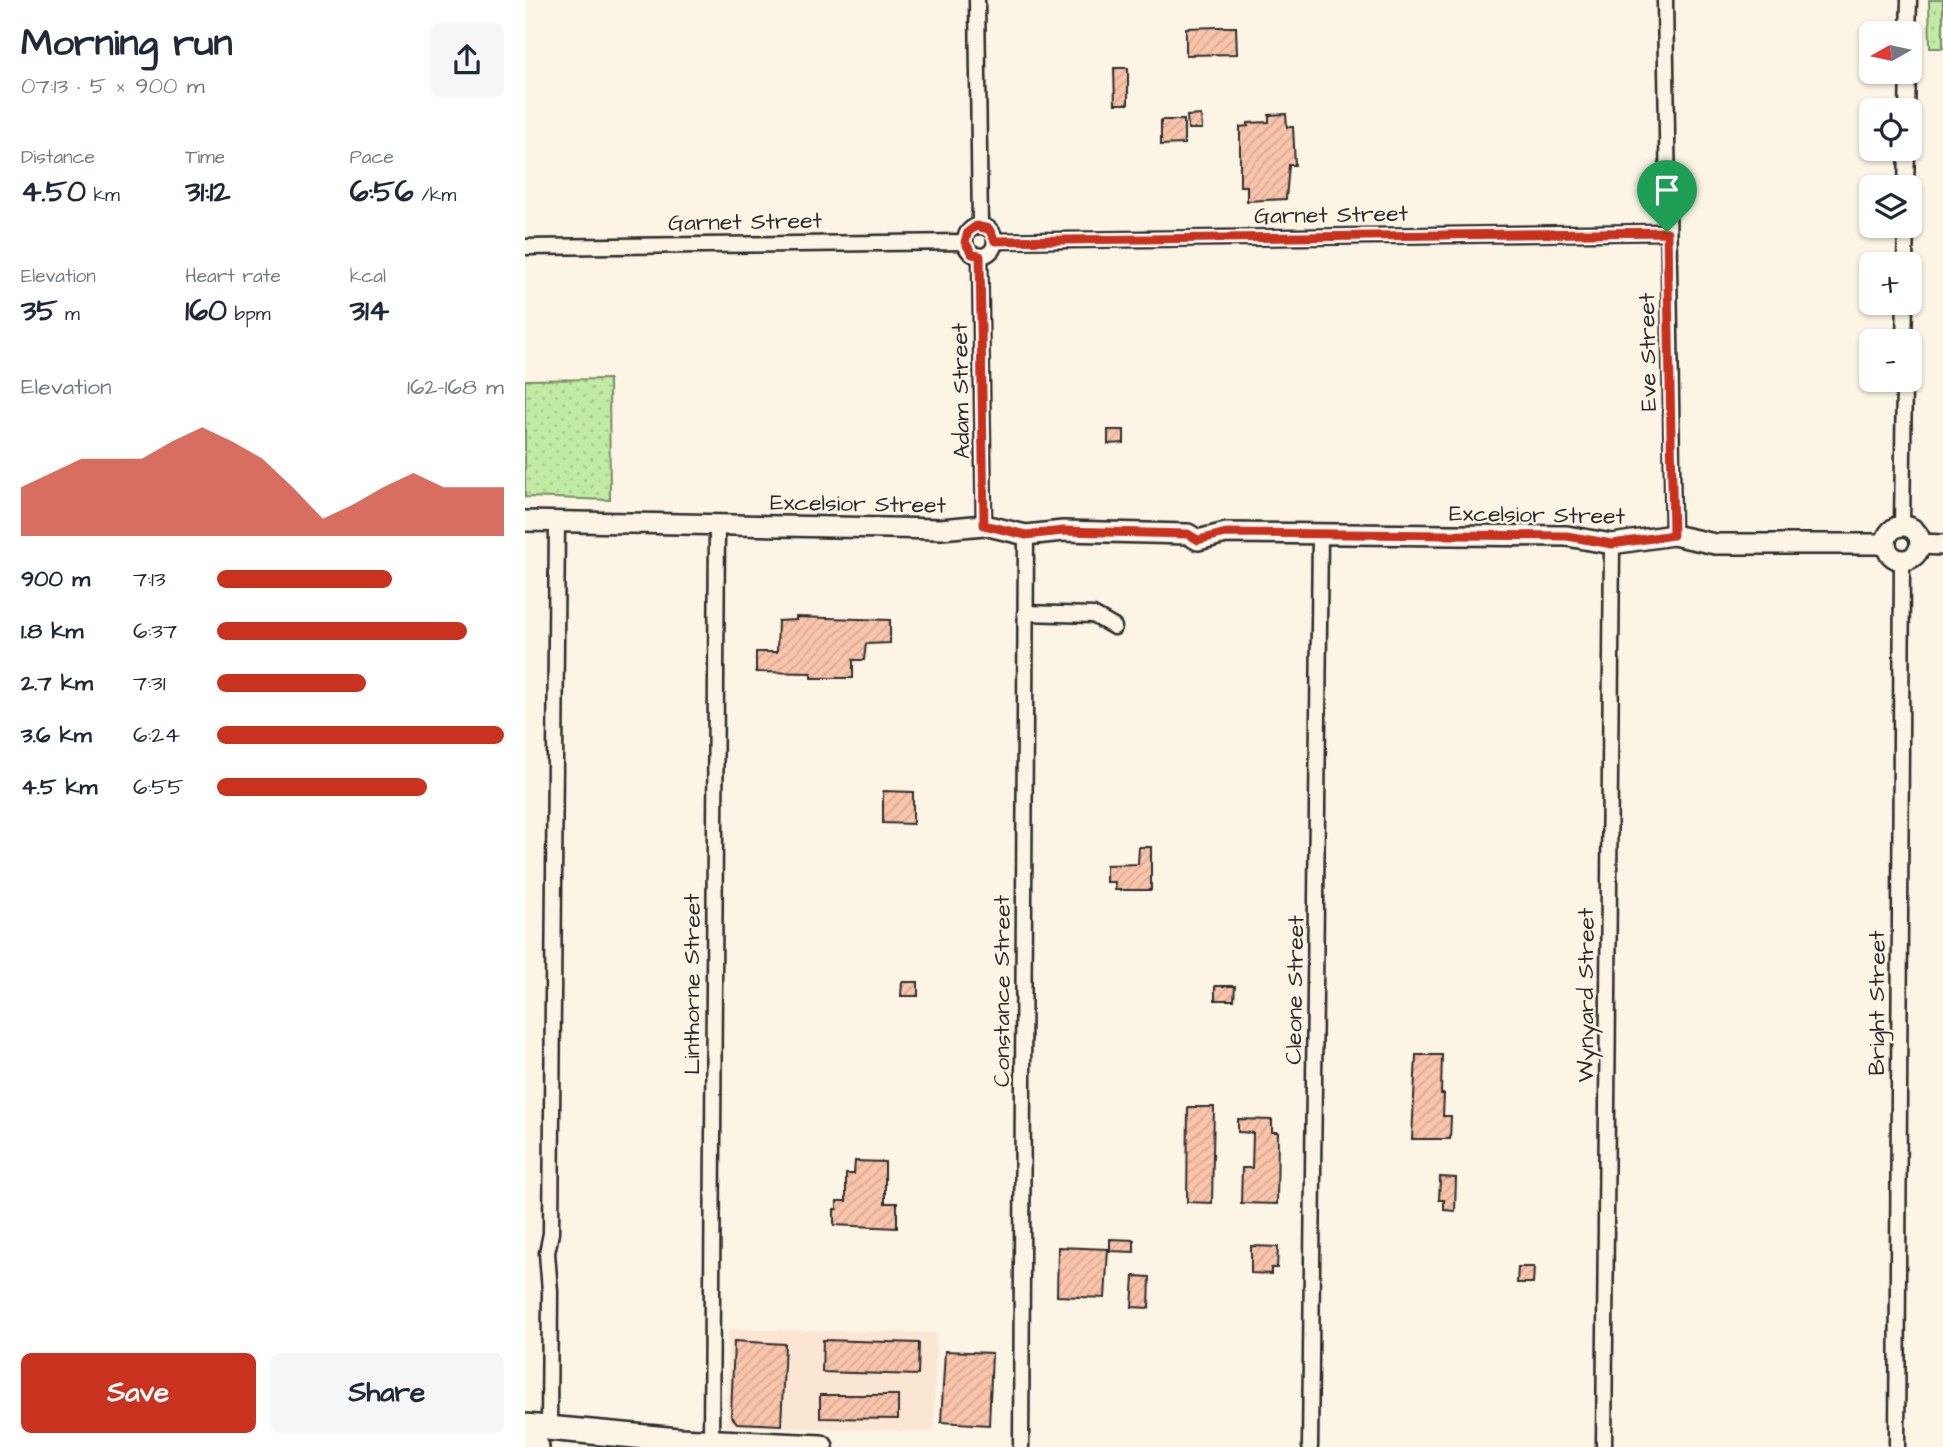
<!DOCTYPE html>
<meta charset="utf-8">
<style>
:root{--surface:#fff;--page:#f6f6f7;--text:#1f2937;--muted:#747a83;--accent:#c8321e}
body{margin:0;font-family:"Architects Daughter",sans-serif;background:var(--page);color:var(--text);height:100vh;display:flex;flex-direction:column;font-size:26px;white-space:nowrap}
*{box-sizing:border-box;margin:0}
p{font-size:23px;color:var(--muted)}
.icon{flex:none;width:38px;height:38px;fill:none;stroke:currentColor;stroke-width:2;stroke-linecap:round;stroke-linejoin:round}
.map{position:relative;flex:1;overflow:hidden}
.panel{display:flex;flex-direction:column;background:var(--surface);width:525px}
.panel>*{flex:none}
.needle{width:46px;rotate:261deg}
.controls{position:absolute;left:1334px;top:21px;display:grid;gap:14px}
.controls a{display:grid;place-items:center;width:63px;height:63px;border-radius:10px;background:var(--surface);box-shadow:0 2px 5px #0004;font-size:35px}
.pin{position:absolute;display:grid;place-items:center;width:60px;height:60px;color:#fff;margin:-72px -30px;border-radius:50% 50% 50% 0;rotate:-45deg;box-shadow:0 0 7px #0007}
.pin .icon{rotate:45deg}
.round{display:grid;place-items:center;flex:none;width:74px;height:74px;border-radius:10px;background:var(--page)}
.summary{display:flex;align-items:center;justify-content:space-between;height:119px;padding:0 21px}
h1{font-size:38px;font-weight:700;line-height:52px}
.stats{display:grid;grid-template-columns:repeat(3,1fr);gap:10px;height:119px;padding:7px 21px}
.stats div{display:grid;align-content:center}
.stats b{font-size:30px;font-weight:700}
.stats small{font-size:19px;font-weight:400}
.stats p{font-size:19px}
.chart{height:196px;padding:14px 21px}
.chart p{display:flex;justify-content:space-between}
.chart svg{width:100%;height:126px;margin-top:7px;fill:var(--accent);opacity:.7}
.button{display:flex;gap:14px;margin-top:auto;padding:14px 21px}
.button a{flex:1;height:80px;border-radius:10px;background:var(--accent);color:#fff;font-size:28px;font-weight:700;line-height:80px;text-align:center}
.button a+a{background:var(--page);color:var(--text)}
ul{padding:0 21px;list-style:none;font-size:23px}
li{display:grid;grid-template-columns:112px 84px 1fr;align-items:center;height:52px}
li i{height:18px;border-radius:9px;background:var(--accent)}
main{display:flex;flex:1;min-height:0}
.map>svg:first-child{display:block}
</style>
<main>
<section class="panel">
<div class="summary"><div><h1>Morning run</h1><p>07:13 · 5 × 900 m</p></div><a class="round"><svg class="icon" aria-label="share" viewBox="0 0 24 24"><path d="M12 15V3M7 8l5-5 5 5M5 13v7h14v-7"/></svg></a></div>
<div class="stats">
<div><p>Distance</p><b>4.50<small> km</small></b></div>
<div><p>Time</p><b>31:12</b></div>
<div><p>Pace</p><b>6:56<small> /km</small></b></div>
</div>
<div class="stats">
<div><p>Elevation</p><b>35<small> m</small></b></div>
<div><p>Heart rate</p><b>160<small> bpm</small></b></div>
<div><p>kcal</p><b>314</b></div>
</div>
<div class="chart"><p><span>Elevation</span>162–168 m</p>
<svg viewBox="0 0 160 44" preserveAspectRatio="none"><path d="M0 44V27L10 22L20 17L30 17L40 17L50 11L60 6L70 11L80 17L90 27L100 38L110 33L120 27L130 22L140 27L150 27L160 27V44z"/></svg>
</div>
<ul>
<li><b>900 m</b>7:13<i style="width:61%"></i></li>
<li><b>1.8 km</b>6:37<i style="width:87%"></i></li>
<li><b>2.7 km</b>7:31<i style="width:52%"></i></li>
<li><b>3.6 km</b>6:24<i style="width:100%"></i></li>
<li><b>4.5 km</b>6:55<i style="width:73%"></i></li>
</ul>
<div class="button"><a>Save</a><a>Share</a></div>
</section>
<div class="map">
<svg width="1418" height="1447" viewBox="0 0 1418 1447">
<defs>
<pattern id="grass-dots" width="8" height="8" patternUnits="userSpaceOnUse" patternTransform="scale(1.75)"><rect width="8" height="8" fill="#c1eaa5"/><path d="M2 2h.1M6 6h.1" fill="none" stroke="#a6c98e" stroke-width="1.8" stroke-linecap="round"/></pattern>
<pattern id="building-hatch" width="6" height="6" patternUnits="userSpaceOnUse" patternTransform="scale(1.75)"><rect width="6" height="6" fill="#fac4ab"/><path d="M-1 1l2-2M0 6l6-6M5 7l2-2" fill="none" stroke="#d6a993"/></pattern>
</defs>
<rect width="100%" height="100%" fill="#fcf5e5"/>
<filter id="ink" filterUnits="userSpaceOnUse"><feTurbulence type="fractalNoise" baseFrequency=".0143" numOctaves="2"/><feDisplacementMap in="SourceGraphic" scale="14" xChannelSelector="R" yChannelSelector="G"/><feConvolveMatrix kernelMatrix="1 2 1 2 8 2 1 2 1" color-interpolation-filters="sRGB"/></filter>
<g filter="url(#ink)">
<polygon fill="#fbe6d4" points="203,1329 411,1333 409,1432 202,1425"/>
<g fill="url(#grass-dots)" stroke="#768a68" stroke-width="2">
<polygon points="1404,0 1418,0 1418,48 1405,48"/>
<polygon points="84,379 85,500 0,497 0,380"/>
</g>
<g fill="url(#building-hatch)" stroke="#2b2b2b" stroke-width="2">
<polygon points="694,27 711,27 712,54 661,55 661,28"/>
<polygon points="589,68 603,68 603,104 590,104"/>
<polygon points="761,114 762,127 768,127 770,165 764,165 761,199 722,201 722,186 715,186 715,127 723,126 723,123 744,122 744,115"/>
<polygon points="676,115 677,129 663,129 662,116"/>
<polygon points="636,120 659,120 659,144 636,145"/>
<polygon points="583,430 599,430 599,443 583,444"/>
<polygon points="271,617 365,620 365,643 341,644 339,660 328,660 328,678 286,678 286,673 231,672 231,652 252,652 253,621 271,620"/>
<polygon points="358,791 388,792 388,824 358,823"/>
<polygon points="614,847 626,847 626,890 590,890 590,882 581,882 581,865 613,864"/>
<polygon points="377,982 393,982 393,996 376,996"/>
<polygon points="690,986 710,986 709,1000 690,1000"/>
<polygon points="891,1055 917,1055 916,1094 919,1094 918,1116 926,1116 925,1139 887,1139"/>
<polygon points="663,1107 689,1107 687,1203 662,1202"/>
<polygon points="713,1119 747,1120 747,1132 753,1132 752,1204 716,1203 717,1168 727,1168 728,1133 713,1132"/>
<polygon points="330,1161 360,1162 360,1203 372,1203 372,1228 309,1225 309,1209 312,1209 312,1201 321,1201 321,1174 329,1174"/>
<polygon points="915,1177 931,1178 930,1211 919,1210 919,1200 914,1200"/>
<polygon points="585,1239 609,1240 609,1252 585,1251"/>
<polygon points="726,1246 753,1247 752,1268 746,1268 746,1274 726,1273"/>
<polygon points="533,1247 583,1249 580,1298 532,1296"/>
<polygon points="993,1267 1009,1267 1008,1283 992,1283"/>
<polygon points="609,1276 625,1277 624,1308 607,1307"/>
<polygon points="298,1340 394,1343 393,1375 297,1372"/>
<polygon points="209,1341 260,1344 256,1425 212,1423 206,1416"/>
<polygon points="420,1351 467,1353 464,1425 416,1422"/>
<polygon points="295,1395 373,1395 373,1419 295,1418"/>
</g>
<g fill="none" stroke-linecap="round" stroke-linejoin="round">
<defs>
<g id="street">
<polyline points="452,0 455,226"/>
<polyline points="1140,0 1148,535"/>
<polyline points="1383,33 1384,0"/>
<polyline points="1382,110 1383,72"/>
<polyline points="1381,187 1382,149"/>
<circle cx="455" cy="241" r="15"/>
<polyline points="470,241 1142,232"/>
<polyline points="0,247 440,242"/>
<polyline points="455,256 459,525"/>
<polyline points="1380,264 1381,226"/>
<polyline points="1379,341 1380,303"/>
<polyline points="1377,527 1379,380"/>
<polyline points="500,613 568,615 589,627"/>
<polyline points="24,1428 25,1291 22,1253 26,1233 32,522"/>
<polyline points="186,1442 192,526"/>
<polyline points="496,1447 501,535"/>
<polyline points="785,1447 795,534"/>
<polyline points="1079,1447 1087,544"/>
<polyline points="1372,1447 1377,560"/>
</g>
<g id="secondary">
<polyline points="0,521 416,529 459,525 501,535 538,531 663,534 673,540 701,533 1042,536 1087,544 1148,535 1190,544 1361,544"/>
<circle cx="1378" cy="543" r="17"/>
<polyline points="1395,544 1418,545"/>
</g>
<g id="primary">
<polyline points="0,1426 154,1440 296,1447"/>
<polyline points="0,1446 12,1447"/>
</g>
</defs>
<use href="#street" stroke="#2b2b2b" stroke-width="19"/>
<use href="#secondary" stroke="#2b2b2b" stroke-width="24"/>
<use href="#primary" stroke="#2b2b2b" stroke-width="28"/>
<use href="#street" stroke="#fcf5e5" stroke-width="14"/>
<use href="#secondary" stroke="#fcf5e5" stroke-width="19"/>
<use href="#primary" stroke="#fcf5e5" stroke-width="23"/>
</g>
</g>
<g fill="none" stroke-linecap="round" stroke-linejoin="round" filter="url(#ink)">
<defs>
<polygon id="route" points="451,226 464,229 470,241 1142,232 1148,535 1087,544 1042,536 701,533 673,540 663,534 538,531 501,535 459,525 455,256 447,254 440,242 443,232"/>
</defs>
<use href="#route" stroke="#fff" stroke-width="14"/>
<use href="#route" stroke="#c8321e" stroke-width="9"/>
</g>
<g text-anchor="middle" stroke-width="5" stroke-linejoin="round" paint-order="stroke">
<g font-size="23" fill="#2b2b2b" stroke="#fcf5e5">
<text transform="translate(806 214) rotate(-1)" y="8">Garnet Street</text>
<text transform="translate(220 221) rotate(-1)" y="8">Garnet Street</text>
<text transform="translate(1122 352) rotate(-91)" y="8">Eve Street</text>
<text transform="translate(435 391) rotate(-91)" y="8">Adam Street</text>
<text transform="translate(333 503) rotate(1)" y="8">Excelsior Street</text>
<text transform="translate(1012 514) rotate(1)" y="8">Excelsior Street</text>
<text transform="translate(166 984) rotate(-90)" y="8">Linthorne Street</text>
<text transform="translate(769 990) rotate(-89)" y="8">Cleone Street</text>
<text transform="translate(476 991) rotate(-90)" y="8">Constance Street</text>
<text transform="translate(1060 995) rotate(-90)" y="8">Wynyard Street</text>
<text transform="translate(1351 1003) rotate(-90)" y="8">Bright Street</text>
</g>
</g>
</svg>
<div class="controls">
<a><svg class="needle" viewBox="-14 -14 28 28"><path d="M0-13l5 13h-10z" fill="#e53935"/><path d="M0 13l5-13h-10z" fill="#747a83"/></svg></a>
<a><svg class="icon" aria-label="locate" viewBox="0 0 24 24"><circle cx="12" cy="12" r="6"/><path d="M12 2v4M12 18v4M2 12h4M18 12h4"/></svg></a>
<a><svg class="icon" aria-label="layers" viewBox="0 0 24 24"><path d="M12 4l9 5-9 5-9-5zM3 14l9 5 9-5"/></svg></a>
<a>+</a>
<a>−</a>
</div>
<div class="pin" style="left:1142px;top:232px;background:#1e9e55"><svg class="icon" aria-label="arrive" viewBox="0 0 24 24"><path d="M6 21V4h12l-3 4 3 4H6"/></svg></div>
</div>
</main>
